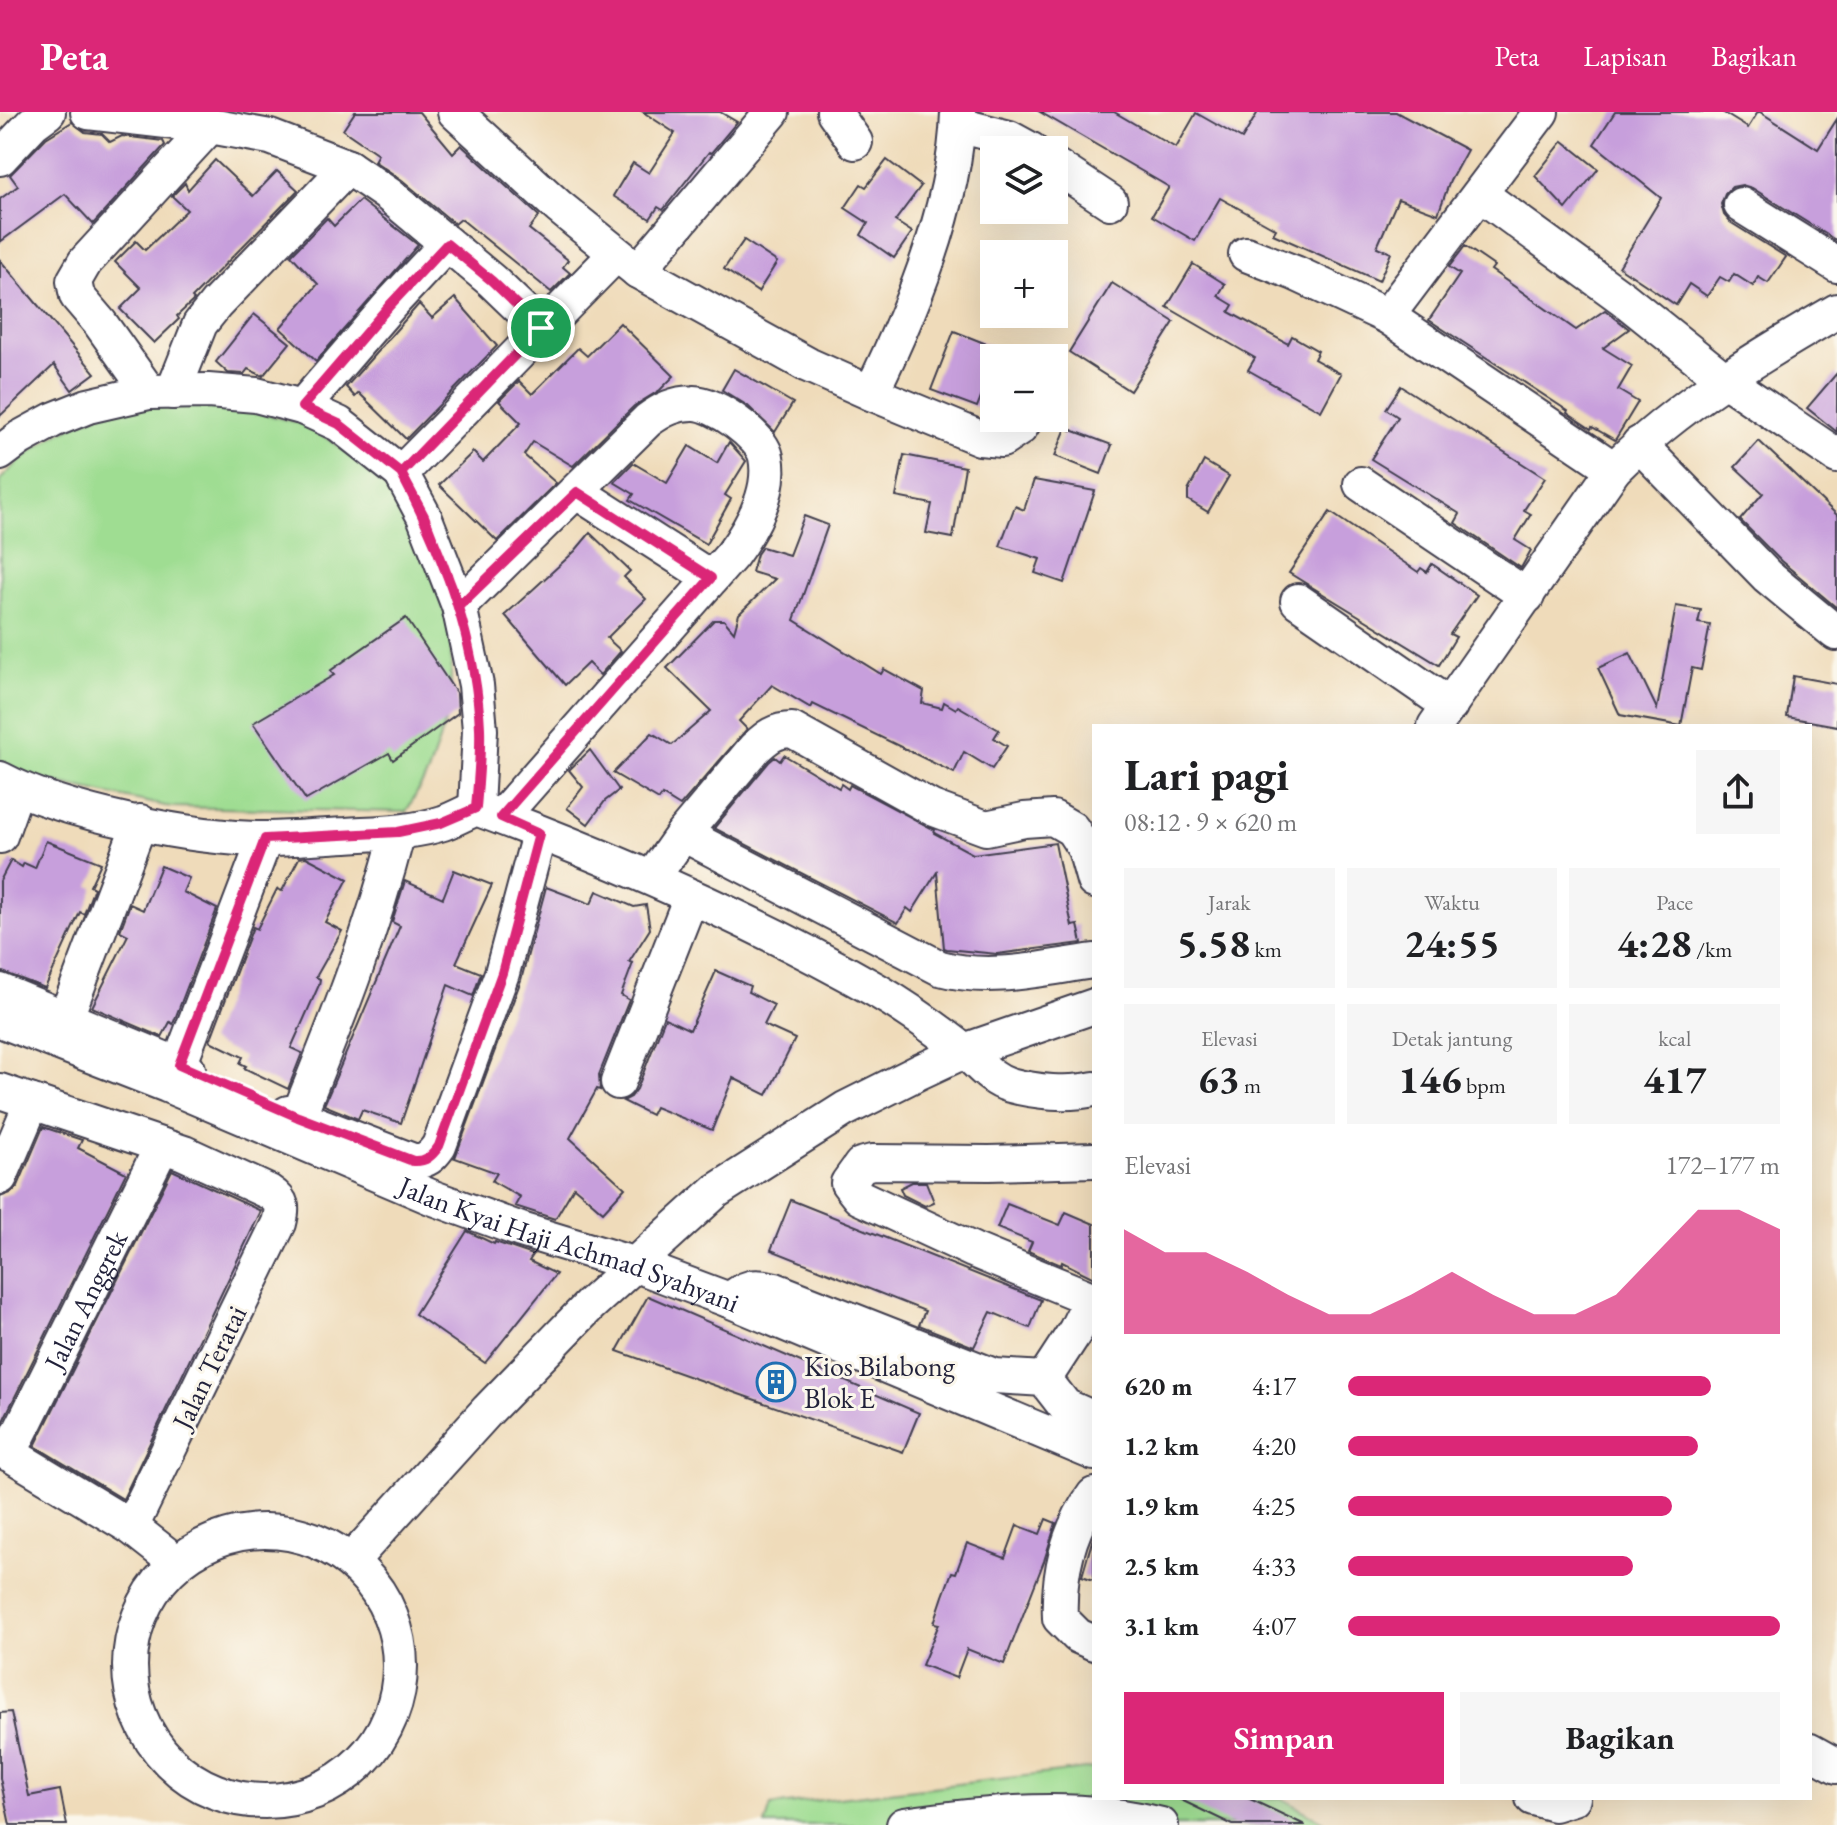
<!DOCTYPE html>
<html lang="id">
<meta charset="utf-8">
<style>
:root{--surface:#fff;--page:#f6f6f6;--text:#202124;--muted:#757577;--accent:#db2777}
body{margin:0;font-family:"EB Garamond",serif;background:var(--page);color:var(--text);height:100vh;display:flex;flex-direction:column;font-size:30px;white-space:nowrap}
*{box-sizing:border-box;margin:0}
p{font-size:26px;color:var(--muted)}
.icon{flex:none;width:44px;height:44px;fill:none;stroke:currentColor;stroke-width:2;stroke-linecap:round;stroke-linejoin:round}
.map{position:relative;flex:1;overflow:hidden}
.drawer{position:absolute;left:1092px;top:612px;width:720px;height:1076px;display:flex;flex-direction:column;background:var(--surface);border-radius:0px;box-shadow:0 8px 32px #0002}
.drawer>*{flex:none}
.fabs{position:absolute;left:980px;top:24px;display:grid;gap:16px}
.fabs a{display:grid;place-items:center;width:88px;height:88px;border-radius:0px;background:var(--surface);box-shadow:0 8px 32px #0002;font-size:40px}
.pin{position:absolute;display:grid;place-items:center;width:68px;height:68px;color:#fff;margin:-34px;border:4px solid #fff;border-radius:50%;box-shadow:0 2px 8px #0007}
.round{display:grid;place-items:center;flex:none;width:84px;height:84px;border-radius:0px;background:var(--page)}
.head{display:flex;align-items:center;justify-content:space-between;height:136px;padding:0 32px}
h1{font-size:44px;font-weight:700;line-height:60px}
.metrics{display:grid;grid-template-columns:repeat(3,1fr);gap:12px;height:136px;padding:8px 32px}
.metrics div{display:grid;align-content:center;border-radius:0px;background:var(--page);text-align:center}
.metrics b{font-size:40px;font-weight:700}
.metrics small{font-size:22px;font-weight:400}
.metrics p{font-size:22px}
.chart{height:224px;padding:16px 32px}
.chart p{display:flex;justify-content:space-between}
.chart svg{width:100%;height:144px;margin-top:8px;fill:var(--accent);opacity:.7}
.cta{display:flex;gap:16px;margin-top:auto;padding:16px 32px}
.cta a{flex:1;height:92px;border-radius:0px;background:var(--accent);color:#fff;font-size:32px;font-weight:700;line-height:92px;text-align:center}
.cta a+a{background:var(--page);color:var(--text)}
ul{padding:0 32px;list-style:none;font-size:26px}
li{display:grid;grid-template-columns:128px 96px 1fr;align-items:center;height:60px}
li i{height:20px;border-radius:10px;background:var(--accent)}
header{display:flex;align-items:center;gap:48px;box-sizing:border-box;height:112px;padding:0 40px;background:var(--accent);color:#fff}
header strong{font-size:38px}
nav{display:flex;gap:44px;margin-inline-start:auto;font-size:28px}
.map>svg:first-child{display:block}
</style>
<header>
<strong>Peta</strong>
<nav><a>Peta</a><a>Lapisan</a><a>Bagikan</a></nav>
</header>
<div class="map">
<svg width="1837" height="1713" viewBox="0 0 1837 1713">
<rect width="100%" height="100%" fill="#fbf7ec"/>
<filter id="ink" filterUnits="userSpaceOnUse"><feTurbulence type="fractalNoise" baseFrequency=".0125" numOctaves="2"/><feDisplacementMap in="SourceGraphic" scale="16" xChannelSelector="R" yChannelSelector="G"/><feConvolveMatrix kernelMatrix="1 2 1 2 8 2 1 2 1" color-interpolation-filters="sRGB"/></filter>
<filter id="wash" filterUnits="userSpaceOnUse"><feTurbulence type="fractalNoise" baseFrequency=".006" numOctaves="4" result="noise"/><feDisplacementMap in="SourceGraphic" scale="32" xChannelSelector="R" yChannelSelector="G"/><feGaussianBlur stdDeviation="1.8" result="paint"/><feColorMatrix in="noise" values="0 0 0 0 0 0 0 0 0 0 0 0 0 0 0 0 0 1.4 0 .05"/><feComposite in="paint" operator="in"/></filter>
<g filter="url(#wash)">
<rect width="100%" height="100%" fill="#efdbba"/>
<g fill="#9fdd92" stroke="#608066" stroke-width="2">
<path d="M 201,286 L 307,313 L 367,354 L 395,383 L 415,413 L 451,520 L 451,575 L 447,604 L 428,661 L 406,700 L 170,695 L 0,659 L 0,368 C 31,335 72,310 115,297 C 141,289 174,289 201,286 Z"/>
<polygon points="1094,1656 1094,1686 1281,1686 1329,1713 765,1713 771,1694"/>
</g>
<g id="blocks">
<g fill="#c79fdc">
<polygon points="355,0 419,0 453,41 461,33 539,104 529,117 568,148 563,155 570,161 551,180 461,107 455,112 402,68 374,49 378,42 343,18"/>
<polygon points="643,0 720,0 737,10 711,41 709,40 663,98 658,95 650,107 613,84 633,51 649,61 675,21"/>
<polygon points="1040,0 1114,0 1176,36 1196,1 1242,27 1258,0 1396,0 1467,38 1450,69 1438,102 1398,87 1377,135 1391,141 1379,169 1273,122 1276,117 1220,86 1195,129 1152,104 1169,75"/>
<polygon points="1615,0 1722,0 1748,16 1758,0 1760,0 1818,37 1837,7 1837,129 1752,76 1742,73 1732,75 1725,82 1721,92 1724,103 1730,110 1786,145 1768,171 1758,165 1753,174 1734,162 1729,170 1720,165 1707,184 1689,172 1676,193 1619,155 1661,86 1594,32"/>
<polygon points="72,10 85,20 102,22 110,30 122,24 163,29 165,33 93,112 65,82 0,130 0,87 18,74 10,63 46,26"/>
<polygon points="1563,29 1598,57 1566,97 1535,64"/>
<polygon points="215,48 253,84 277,59 298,78 192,186 194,188 177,204 179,207 154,231 120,197 141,176 115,150 136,129 145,138 187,98 172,84 185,71 188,78"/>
<polygon points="887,48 921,74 895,109 912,120 894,146 861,123 868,111 845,96 861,72 866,75"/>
<polygon points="360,88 418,133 316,249 280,216 318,172 291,143 327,106 334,114"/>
<polygon points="744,128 777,150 758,180 724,157"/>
<polygon points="1465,134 1494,154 1491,158 1576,218 1605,198 1629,217 1603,236 1632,254 1618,278 1638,290 1615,328 1592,315 1591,317 1567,301 1568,299 1429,208 1460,162 1449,155"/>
<polygon points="0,148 95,261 72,278 54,253 0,304"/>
<polygon points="1193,152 1225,172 1218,184 1233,193 1229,200 1288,232 1292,224 1318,239 1314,247 1341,262 1321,299 1248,258 1255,246 1167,195"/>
<polygon points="1112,171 1174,210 1130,279 1069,240"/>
<polygon points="455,186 497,234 406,327 359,281 355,285 346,275 419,192 432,206"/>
<polygon points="254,202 290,231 263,264 248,257 244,262 228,261 216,250"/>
<polygon points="620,211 674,264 660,278 634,294 573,354 533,330 524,343 556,371 497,429 439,373 473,340 483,350 521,311 499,289 519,269 532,282 578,236 587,244"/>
<polygon points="954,219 994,235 994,275 986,272 977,295 931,278"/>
<polygon points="734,257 793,291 775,320 748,294 722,278"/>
<polygon points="1837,261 1837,320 1807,296"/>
<polygon points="1401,274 1545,366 1524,398 1531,402 1515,428 1531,438 1521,456 1455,411 1460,402 1371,347 1398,305 1386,297"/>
<polygon points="1066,316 1112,333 1101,362 1055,344"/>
<polygon points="1759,329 1837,403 1837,496 1781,449 1740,408 1763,381 1735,355"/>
<polygon points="729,330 746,349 725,383 731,387 706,432 630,388 634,382 614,370 633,351 667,371 689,334 717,351"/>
<polygon points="904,343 965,355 953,426 926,421 932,392 896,385"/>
<polygon points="1204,349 1229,364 1208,400 1188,388 1188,379"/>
<polygon points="1034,368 1095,379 1064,471 1035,461 1040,447 1000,434 1015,394 1024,398"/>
<polygon points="1330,400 1418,460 1421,456 1427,460 1432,452 1477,483 1450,522 1456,525 1439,553 1289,461"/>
<polygon points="804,404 828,413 794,508 881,562 884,557 924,579 922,591 942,596 944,590 956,597 958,594 999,618 994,626 1007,634 992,657 964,640 954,661 813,592 811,596 772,573 739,609 747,617 680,694 662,683 659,688 613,661 652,621 672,633 711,599 667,556 714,508 724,508 734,520 739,502 775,467 752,460 757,442 762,435 789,443"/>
<polygon points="590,421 630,459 624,465 646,487 607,526 621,539 600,563 588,551 565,573 505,503 575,439"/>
<polygon points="1676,494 1701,498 1698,511 1710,513 1701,558 1692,556 1681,614 1620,603 1598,556 1630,541 1657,597"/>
<polygon points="406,506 457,582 458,601 393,648 389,641 306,688 253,611 334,563 330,559"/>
<polygon points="1793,564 1837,572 1837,614 1787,605"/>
<polygon points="590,638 619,678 605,689 588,712 567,696 583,675 569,658"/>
<polygon points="784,643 839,676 841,672 848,677 850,673 935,718 934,721 973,742 1055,731 1072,814 1078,813 1082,831 997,842 947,837 944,836 937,760 912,800 907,796 898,811 714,716 769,650 775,645 780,649"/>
<polygon points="46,729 101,751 90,774 94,776 84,802 80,800 45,876 0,859 0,769 11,748 22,755 24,751 35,756"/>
<polygon points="306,745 348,767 325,810 342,819 316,865 320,867 319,873 291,936 302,941 288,977 244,956 246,954 240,951 243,945 210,929 253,815 257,817 277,777 282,779 299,746"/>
<polygon points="161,754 189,766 183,780 217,797 173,912 170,910 162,925 92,895 128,823 120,819 130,792 143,798"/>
<polygon points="454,758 492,773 456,851 481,861 473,884 448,873 401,1011 362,998 358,1007 324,993 400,814 392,810 405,769 443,786"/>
<polygon points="546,775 591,792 597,779 634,795 646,793 650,817 629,850 633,851 621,883 629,888 599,963 600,978 597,977 570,1026 625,1076 603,1100 574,1075 555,1107 515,1094 520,1085 492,1069 497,1061 455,1046 521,868"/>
<polygon points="716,859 750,874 748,880 774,893 764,913 795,927 767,983 733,966 712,1018 655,995 651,1003 623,989 631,985 637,977 665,906 690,918"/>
<polygon points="43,1015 82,1028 78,1036 126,1061 0,1315 0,1085 11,1081 18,1074"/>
<polygon points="172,1058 261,1099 123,1387 35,1334"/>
<polygon points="912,1070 926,1070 934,1090 925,1094 903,1083 900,1076"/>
<polygon points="791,1088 1041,1188 1030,1216 991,1200 974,1235 919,1213 925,1199 771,1138"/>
<polygon points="1007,1092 1060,1113 1066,1100 1094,1112 1094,1166 1062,1150 1061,1153 1028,1139 1032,1130 997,1116"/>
<polygon points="467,1119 494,1132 495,1130 533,1143 529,1149 556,1162 485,1251 415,1202"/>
<polygon points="648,1184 919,1301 903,1340 617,1239"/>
<polygon points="1046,1407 1056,1411 1044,1449 1004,1552 967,1537 956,1566 922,1553 939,1512 934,1511 943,1484 952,1460 956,1461 967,1431 1005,1446 1017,1413 1040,1422"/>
<polygon points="1093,1426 1094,1426 1094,1468 1082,1464"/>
<polygon points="11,1600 29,1684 60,1678 67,1713 10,1713 0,1666 0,1601"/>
<polygon points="1177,1686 1248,1686 1305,1713 1233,1713"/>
</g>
</g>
</g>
<g filter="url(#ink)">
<use href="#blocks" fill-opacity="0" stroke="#413e4e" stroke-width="2"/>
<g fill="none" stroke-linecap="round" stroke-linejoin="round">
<defs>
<g id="minor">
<polyline points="88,0 210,14 270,25 348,55 389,83 492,169 541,216"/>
<path d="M 455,0 L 559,95 L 638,159 L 808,253 L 871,281 C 911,200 956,91 958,0"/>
<polyline points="834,0 855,30"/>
<polyline points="958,13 1009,26 1031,38"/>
<polyline points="0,46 33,11 48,0"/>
<polyline points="1054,53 1110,90"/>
<polyline points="1480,82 1624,187 1725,268 1837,344"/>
<polyline points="1741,93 1837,153"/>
<polyline points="1246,142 1295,161 1387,204 1614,357"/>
<polyline points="638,159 772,0"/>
<polyline points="1387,204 1541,0"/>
<polyline points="149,280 100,211 77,184 74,169 85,150 210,14"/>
<polyline points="173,280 200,212 216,192 348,55"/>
<polyline points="871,281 980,326 1002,328 1020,316 1026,306"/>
<polyline points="302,295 390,193 447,132"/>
<polyline points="1639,332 1767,464 1836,521"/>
<polyline points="0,341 20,326 53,308 88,294 149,280 208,279 256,283 302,295 339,312 401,361 424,404 459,494 476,573 480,618 476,696"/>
<polyline points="401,361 616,142"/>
<polyline points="1361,372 1527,484"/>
<polyline points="577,380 711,466"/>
<polyline points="1298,489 1450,594"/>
<path d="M 459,494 L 648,308 C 662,298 675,291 693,291 C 714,290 762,324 766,345 C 773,379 751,417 732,443 L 501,705"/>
<path d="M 1435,614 L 1614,357 C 1678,293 1759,244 1837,199"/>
<path d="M 0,667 C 64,701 193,727 267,727 C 293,727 320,724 346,723 C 378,721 412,721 443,711 C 454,707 465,701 476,696 C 613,747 749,806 876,878 C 905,895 935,916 962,937 C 978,949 989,967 1010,973 C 1036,980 1068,983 1094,977"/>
<path d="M 683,722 L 940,856 C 991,870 1043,856 1094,849"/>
<polyline points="0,724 17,676"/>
<path d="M 652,766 L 683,722 L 755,636 C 767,625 775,618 792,618 L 932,696 L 986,716 L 1024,708 L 1053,706 L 1072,717 L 1085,737 L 1094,769"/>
<polyline points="0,879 188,957"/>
<polyline points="66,905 140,710"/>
<path id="s1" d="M 0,908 L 167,973 L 431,1085 L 521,1118 L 636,1153 L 729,1188 L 1094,1341"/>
<polyline points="179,953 265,727"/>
<polyline points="618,970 691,785"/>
<path d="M 0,979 L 184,1041 L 269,1080 C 283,1089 283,1096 279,1111 L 131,1415"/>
<path d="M 288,1001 L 413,1049 C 426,1050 432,1044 439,1034 L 502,861 L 539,722"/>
<path d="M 298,1005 C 337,909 372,821 398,720"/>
<polyline points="1094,1048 989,1051 872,1050 861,1053 848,1071 859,1085 973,1138 1094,1188"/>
<polyline points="0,1065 32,990"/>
<path d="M 729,1188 C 748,1175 752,1172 775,1178 L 994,1264 L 1044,1267 L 1065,1294 L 1094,1307"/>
<polyline points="1044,1267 1076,1218 1091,1187"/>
<polyline points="0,1336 131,1415 177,1451"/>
<path id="s2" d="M 9,1342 L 162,1034"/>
<path d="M 1094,1383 C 1068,1418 1058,1463 1060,1506 L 1078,1524 L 1094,1531"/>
<circle cx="265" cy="1554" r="135"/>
<polyline points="352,1448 488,1298 590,1193 716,1079 845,997 919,960 964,939 1094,894"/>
<polyline points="1810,1639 1837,1654"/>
<polyline points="1533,1686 1554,1692 1573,1686"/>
<path d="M 904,1713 C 989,1701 1077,1691 1161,1713"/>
</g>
</defs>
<use href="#minor" stroke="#413e4e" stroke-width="38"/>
<use href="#minor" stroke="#fff" stroke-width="34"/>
</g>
</g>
<g fill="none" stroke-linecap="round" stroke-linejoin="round" filter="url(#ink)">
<defs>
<path id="route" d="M 541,216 L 401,361 C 443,440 476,526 480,616 C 481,643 478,670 476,696 L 441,711 L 398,720 L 265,727 L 179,953 L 298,1005 L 413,1049 C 426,1050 432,1044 439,1034 L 502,861 L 539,722 L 501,705 L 711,466 L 577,380 L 459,494 L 424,404 L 401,361 L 339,312 L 302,295 L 390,193 L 447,132 L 492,169 L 541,216"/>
</defs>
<use href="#route" stroke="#fff" stroke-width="16"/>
<use href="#route" stroke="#db2777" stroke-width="10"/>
</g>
<defs>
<symbol id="building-ring" viewBox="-11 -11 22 22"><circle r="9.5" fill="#fbf7ec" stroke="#1f6fb2" stroke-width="1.5"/><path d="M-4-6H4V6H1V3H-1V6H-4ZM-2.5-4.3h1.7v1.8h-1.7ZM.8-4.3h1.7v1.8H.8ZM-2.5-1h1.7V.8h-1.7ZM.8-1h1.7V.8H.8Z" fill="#1f6fb2"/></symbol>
</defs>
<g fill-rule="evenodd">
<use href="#building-ring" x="754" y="1248" width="44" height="44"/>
</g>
<g text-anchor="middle" stroke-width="6" stroke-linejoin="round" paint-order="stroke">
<g font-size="28" fill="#22223b" stroke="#fbf7ec">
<text dy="10" stroke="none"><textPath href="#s1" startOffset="612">Jalan Kyai Haji Achmad Syahyani</textPath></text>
<text dy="10" stroke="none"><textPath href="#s2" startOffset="172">Jalan Anggrek</textPath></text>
<text transform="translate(209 1255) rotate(-64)" y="10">Jalan Teratai</text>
</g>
<g font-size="28" fill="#22223b" stroke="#fbf7ec" text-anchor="start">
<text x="804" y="1264">Kios Bilabong<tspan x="804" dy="32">Blok E</tspan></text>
</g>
</g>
</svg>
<div class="fabs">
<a><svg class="icon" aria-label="layers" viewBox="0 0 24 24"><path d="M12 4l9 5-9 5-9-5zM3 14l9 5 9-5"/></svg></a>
<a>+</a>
<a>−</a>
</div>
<div class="pin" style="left:541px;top:216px;background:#1e9e55"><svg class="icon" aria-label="arrive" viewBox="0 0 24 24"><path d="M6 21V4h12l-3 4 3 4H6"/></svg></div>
<section class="drawer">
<div class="head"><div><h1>Lari pagi</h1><p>08:12 · 9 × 620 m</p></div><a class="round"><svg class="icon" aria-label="share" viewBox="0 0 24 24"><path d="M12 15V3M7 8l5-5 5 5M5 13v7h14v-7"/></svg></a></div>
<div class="metrics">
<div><p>Jarak</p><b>5.58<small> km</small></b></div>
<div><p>Waktu</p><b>24:55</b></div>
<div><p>Pace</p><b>4:28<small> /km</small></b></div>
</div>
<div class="metrics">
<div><p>Elevasi</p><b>63<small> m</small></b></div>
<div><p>Detak jantung</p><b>146<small> bpm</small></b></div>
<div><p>kcal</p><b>417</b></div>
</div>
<div class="chart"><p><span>Elevasi</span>172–177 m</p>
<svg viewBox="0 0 160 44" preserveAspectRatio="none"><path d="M0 44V12L10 19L20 19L30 25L40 32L50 38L60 38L70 32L80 25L90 32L100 38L110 38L120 32L130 19L140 6L150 6L160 12V44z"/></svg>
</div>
<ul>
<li><b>620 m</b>4:17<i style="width:84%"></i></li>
<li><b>1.2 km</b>4:20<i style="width:81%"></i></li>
<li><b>1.9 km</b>4:25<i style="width:75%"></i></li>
<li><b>2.5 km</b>4:33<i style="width:66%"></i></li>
<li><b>3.1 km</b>4:07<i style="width:100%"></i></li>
</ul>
<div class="cta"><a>Simpan</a><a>Bagikan</a></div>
</section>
</div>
